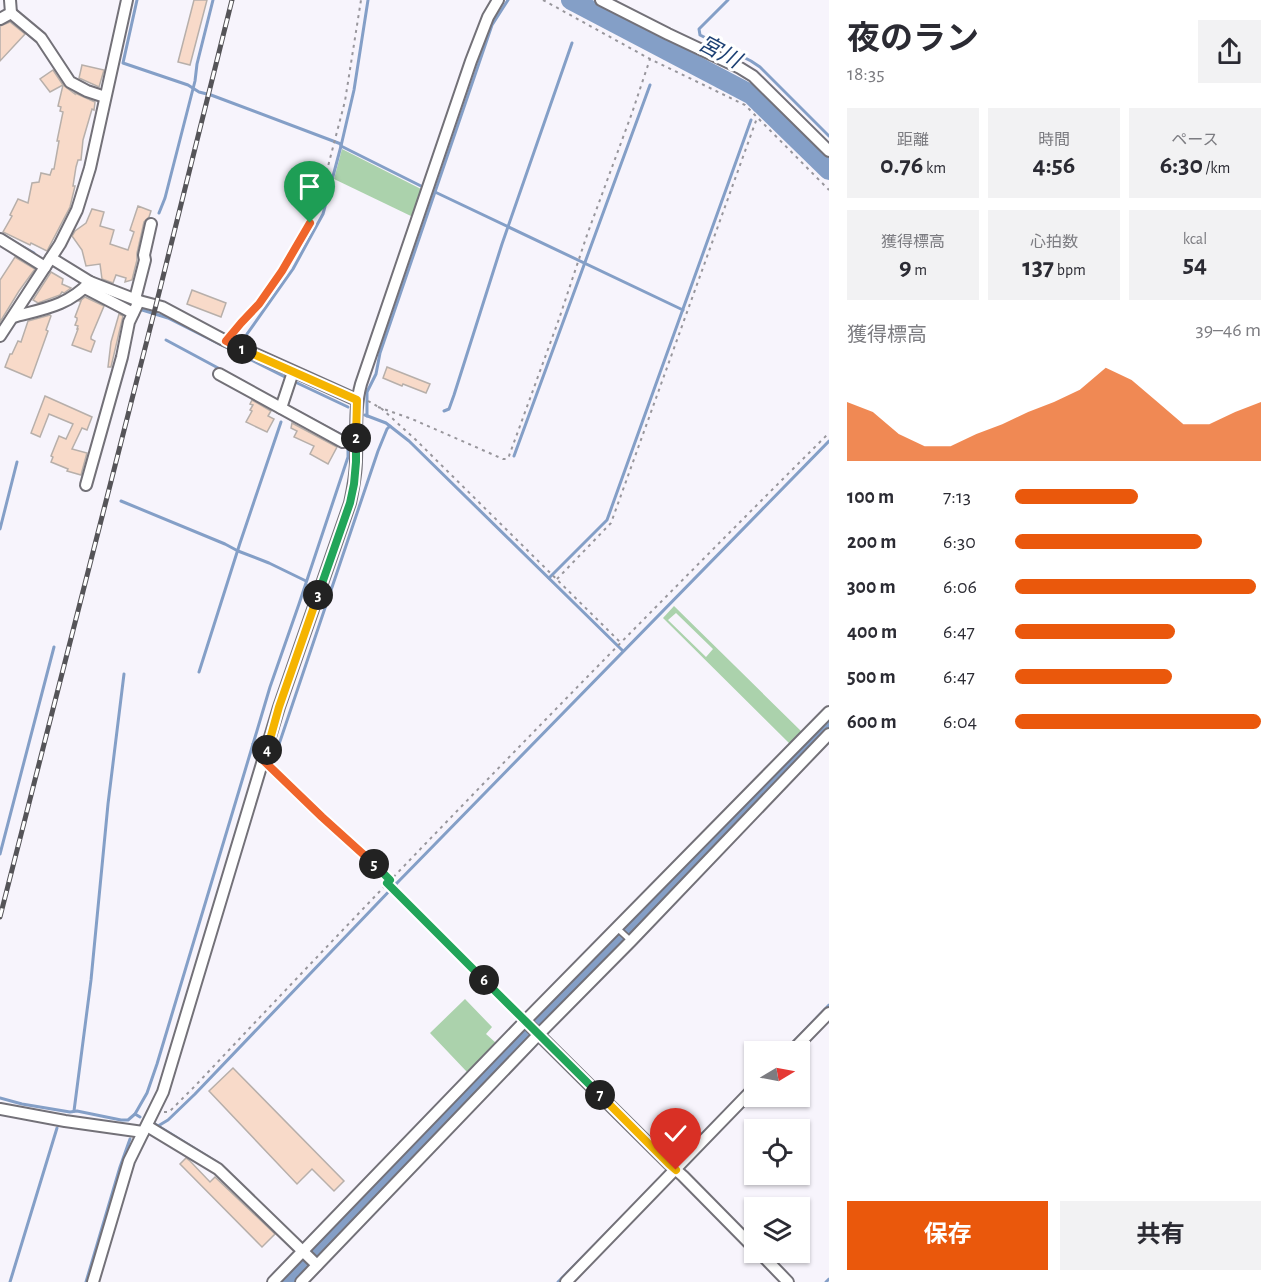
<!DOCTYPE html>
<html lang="ja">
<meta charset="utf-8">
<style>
:root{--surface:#fff;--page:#f2f2f3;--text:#2b2b33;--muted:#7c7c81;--accent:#ea580c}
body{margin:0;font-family:"Alegreya Sans","Noto Sans JP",sans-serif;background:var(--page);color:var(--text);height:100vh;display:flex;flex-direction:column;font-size:22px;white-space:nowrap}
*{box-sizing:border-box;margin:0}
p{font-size:20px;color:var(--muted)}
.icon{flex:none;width:33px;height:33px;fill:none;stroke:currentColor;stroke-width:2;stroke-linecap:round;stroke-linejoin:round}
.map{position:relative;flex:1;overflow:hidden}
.details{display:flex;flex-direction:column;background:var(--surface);width:450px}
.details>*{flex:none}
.needle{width:39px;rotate:80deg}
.fabs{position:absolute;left:744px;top:1041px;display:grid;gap:12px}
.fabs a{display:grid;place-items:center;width:66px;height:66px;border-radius:0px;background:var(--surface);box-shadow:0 2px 4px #0004;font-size:30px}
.pin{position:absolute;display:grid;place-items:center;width:51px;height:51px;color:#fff;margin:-62px -26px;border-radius:50% 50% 50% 0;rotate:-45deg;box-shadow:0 0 6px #0007}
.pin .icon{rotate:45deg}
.km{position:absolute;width:30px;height:30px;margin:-15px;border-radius:50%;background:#222;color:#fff;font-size:16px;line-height:30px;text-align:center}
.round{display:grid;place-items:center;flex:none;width:63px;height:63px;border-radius:0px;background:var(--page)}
.headline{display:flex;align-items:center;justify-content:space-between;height:102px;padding:0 18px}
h1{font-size:33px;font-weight:700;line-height:45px}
.metrics{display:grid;grid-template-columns:repeat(3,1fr);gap:9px;height:102px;padding:6px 18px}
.metrics div{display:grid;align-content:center;border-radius:0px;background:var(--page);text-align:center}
.metrics b{font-size:26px;font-weight:700}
.metrics small{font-size:16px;font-weight:400}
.metrics p{font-size:16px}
.chart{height:168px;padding:12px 18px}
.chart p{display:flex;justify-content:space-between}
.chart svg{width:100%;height:108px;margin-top:6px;fill:var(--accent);opacity:.7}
.button{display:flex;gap:12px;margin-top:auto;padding:12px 18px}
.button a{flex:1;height:69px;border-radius:0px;background:var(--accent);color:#fff;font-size:24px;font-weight:700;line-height:69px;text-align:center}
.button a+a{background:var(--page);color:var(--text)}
ul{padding:0 18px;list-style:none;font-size:20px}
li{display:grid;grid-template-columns:96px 72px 1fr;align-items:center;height:45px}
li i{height:15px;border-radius:8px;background:var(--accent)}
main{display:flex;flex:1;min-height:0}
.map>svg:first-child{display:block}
</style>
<main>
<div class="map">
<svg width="829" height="1282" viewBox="0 0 829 1282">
<rect width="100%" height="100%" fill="#f7f4fc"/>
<g fill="#abd2ac" fill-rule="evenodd">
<polygon points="342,149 423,190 413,217 334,179"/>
<path d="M 674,606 L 802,732 L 790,744 L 663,618 ZM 676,613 L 713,649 L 706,657 L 668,620 Z"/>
<polygon points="465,999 492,1027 486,1034 496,1043 467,1072 430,1033"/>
</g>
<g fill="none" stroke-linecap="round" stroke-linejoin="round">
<g stroke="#849fc7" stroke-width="3">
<polyline points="137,0 123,63 188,85 199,92 211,95 341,144"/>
<polyline points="728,0 699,29 700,35 751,61 760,67 829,136"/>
<polyline points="755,110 759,102"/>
<polyline points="341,146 421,186"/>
<polyline points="435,192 683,310"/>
<polyline points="159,213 165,198 195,81 197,64 213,0"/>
<polyline points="9,239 34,253"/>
<polyline points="120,299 133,305"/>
<polyline points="139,309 168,318 287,378"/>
<polyline points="247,334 293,269 323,214 341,146 354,90 368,0"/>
<polyline points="166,340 246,383"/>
<polyline points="293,381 348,407"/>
<polyline points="444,411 449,409 454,395 502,244 572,43"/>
<polyline points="365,415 386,423 409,441 623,651"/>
<polyline points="367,416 367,392 376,374 380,353 492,25 508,0"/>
<path d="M 390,426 L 387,429 L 378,451 L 272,765 C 313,804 356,842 396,884"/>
<polyline points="514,456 650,85"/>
<polyline points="121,501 225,544 238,551 269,563 306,581"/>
<polyline points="0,529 17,462"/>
<polyline points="549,578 607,520 751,120"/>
<polyline points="199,672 240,543 281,422"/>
<polyline points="260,751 253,744 270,687 299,604 348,457 348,442 347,438 299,412"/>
<polyline points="0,854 54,647"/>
<polyline points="784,1052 829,1005"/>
<polyline points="0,1098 22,1104 70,1112 77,1111 121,1120 128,1120 135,1114 140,1117"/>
<polyline points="74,1111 91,980 108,804 124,674"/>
<polyline points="135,1114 147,1093 157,1064 253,744"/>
<polyline points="155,1124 218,1163 235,1179"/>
<polyline points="158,1126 168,1120 195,1094 396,884 829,441"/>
<polyline points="10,1282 57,1128"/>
<polyline points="86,1282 120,1167 130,1139"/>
<polyline points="558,1282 632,1207"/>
<polyline points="826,1282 829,1279"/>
</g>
<g stroke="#849fc7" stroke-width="20">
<polyline points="571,0 752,95 829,170"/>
<polyline points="287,1282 479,1082 829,723"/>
</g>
</g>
<g fill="#f8dac9" stroke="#b7afaa" stroke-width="1.5">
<polygon points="194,0 207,0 190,65 178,62"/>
<polygon points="10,22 25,34 0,61 0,26"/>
<polygon points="82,65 104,70 99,87 79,78"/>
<polygon points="53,70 63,85 50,92 40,79"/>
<polygon points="63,85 75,94 75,93 95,102 94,110 92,109 83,140 81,160 78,160 76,167 73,186 75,186 70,207 47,251 31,243 30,245 3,232 12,216 10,215 18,199 28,203 32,183 39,182 41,173 50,175 52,169 54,169 59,141 57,141 63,112 60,111 61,107 58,106"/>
<polygon points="138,206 151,211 149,217 144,222 137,253 137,260 132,280 125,282 126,278 116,275 113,283 102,279 100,264 86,266 82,250 72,236 75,231 86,223 92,209 104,212 100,226 114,230 110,244 128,250 134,232 130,230"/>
<polygon points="15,257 35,269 19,291 0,322 0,280"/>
<polygon points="51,272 63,279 62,284 71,288 64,293 62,292 60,295 38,303 33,300"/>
<polygon points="192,290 226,303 221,317 187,304"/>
<polygon points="85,297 104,306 91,337 91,339 95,341 91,352 72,345 78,329 77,329 78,326 75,325 77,320 77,318 75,317 81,301 80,301"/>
<polygon points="119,314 123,316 111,367 108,367 111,342"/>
<polygon points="50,315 51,316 46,330 48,331 32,376 31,378 5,367 10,354 12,354 18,341 21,342 28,321"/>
<polygon points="387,367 430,384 426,393 403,384 402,386 383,378"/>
<polygon points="45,396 92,417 87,430 82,428 72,449 87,453 81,475 67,471 68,469 51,462 53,457 51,456 59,436 66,439 73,424 49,414 40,437 31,433"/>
<polygon points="252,400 271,411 268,416 274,419 267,432 246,422 252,411 250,410 253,405 250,404"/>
<polygon points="292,423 337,447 328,464 310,454 314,446 294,437 297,431 291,428"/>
<polygon points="233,1068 344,1181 334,1191 312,1169 297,1184 209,1091"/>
<polygon points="186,1158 190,1161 210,1182 215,1177 275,1234 262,1247 180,1164"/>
</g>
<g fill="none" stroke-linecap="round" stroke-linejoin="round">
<defs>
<polyline id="service" points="617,928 631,941"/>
<g id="minor">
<polyline points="601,0 668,34 740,68 753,76 829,151"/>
<polyline points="11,13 41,38 70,82 87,91 105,97"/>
<polyline points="0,19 11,13 10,0"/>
<polyline points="0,239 45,267"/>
<polyline points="51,258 90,282 139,301 162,307 222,339 357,400"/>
<polyline points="85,288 133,313"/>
<polyline points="135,299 145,260 144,255 151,224"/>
<path d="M 13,317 C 43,309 68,306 90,282"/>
<polyline points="0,336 60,244 77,210 90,168 127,0"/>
<polyline points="219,374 343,442"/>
<polyline points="281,408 293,372"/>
<polyline points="86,485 122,357 129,322 139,301"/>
<polyline points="525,1021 669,1164 683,1176 754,1248"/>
<polyline points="791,1052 829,1013"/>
<polyline points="0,1109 65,1121 143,1132"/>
<polyline points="147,1126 218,1169 317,1265"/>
<polyline points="759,1252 788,1282"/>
<path d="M 93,1282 L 129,1161 L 163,1092 L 279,707 L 350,503 C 353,489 356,475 356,460 C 357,434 354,409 361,384 L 471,61 L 488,17 L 498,0"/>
<polyline points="273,1282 525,1021 829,712"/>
<polyline points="301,1282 539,1034 631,941 829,734"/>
<polyline points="566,1282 754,1088"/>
</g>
</defs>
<use href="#service" stroke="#737178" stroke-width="8"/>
<use href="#minor" stroke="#737178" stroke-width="14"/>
<g stroke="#98969c" stroke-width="2" stroke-dasharray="3 4.5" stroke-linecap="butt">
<polyline points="543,0 650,59 745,105 829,190"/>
<polyline points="233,332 259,304 282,271 310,223 319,201 345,101 361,0"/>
<polyline points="368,401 382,409 416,440 621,643"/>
<polyline points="378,407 412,419 503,459 507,459 509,456 559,319 587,235 632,113 650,59"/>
<polyline points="557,579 611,523 757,118"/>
<polyline points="272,769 322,817 356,846 390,880"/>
<polyline points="387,883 519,1015"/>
<path d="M 164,1112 L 169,1112 L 195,1086 C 403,865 614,647 829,433"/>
</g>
<use href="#service" stroke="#fff" stroke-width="5"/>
<use href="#minor" stroke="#fff" stroke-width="10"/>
<defs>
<polyline id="rail" points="0,917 156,305 232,0"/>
</defs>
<use href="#rail" stroke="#555458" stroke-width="5"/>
<use href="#rail" stroke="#fff" stroke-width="3" stroke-dasharray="9" stroke-linecap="butt"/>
</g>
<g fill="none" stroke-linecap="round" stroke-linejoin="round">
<defs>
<polyline id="split-1" points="242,349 226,341 241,323 259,304 282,271 310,223"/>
<polyline id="split-2" points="242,349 357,400 356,438"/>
<polyline id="split-3" points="318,595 350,503 354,484 356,462 356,438"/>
<polyline id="split-4" points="267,750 279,707 318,595"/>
<polyline id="split-5" points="267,750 263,760 322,817 374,864"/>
<polyline id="split-6" points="374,864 390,880 387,883 484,980"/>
<polyline id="split-7" points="484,980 600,1095"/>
<polyline id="split-8" points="600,1095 669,1164 676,1170"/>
</defs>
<use href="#split-1" stroke="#fff" stroke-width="12"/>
<use href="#split-2" stroke="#fff" stroke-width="12"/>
<use href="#split-3" stroke="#fff" stroke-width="12"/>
<use href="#split-4" stroke="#fff" stroke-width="12"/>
<use href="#split-5" stroke="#fff" stroke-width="12"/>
<use href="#split-6" stroke="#fff" stroke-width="12"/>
<use href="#split-7" stroke="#fff" stroke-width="12"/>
<use href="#split-8" stroke="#fff" stroke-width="12"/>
<use href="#split-1" stroke="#f0652b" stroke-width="8"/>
<use href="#split-2" stroke="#f5b400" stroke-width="8"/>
<use href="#split-3" stroke="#22a559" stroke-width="8"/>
<use href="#split-4" stroke="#f5b400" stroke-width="8"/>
<use href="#split-5" stroke="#f0652b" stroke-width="8"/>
<use href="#split-6" stroke="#22a559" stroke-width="8"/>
<use href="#split-7" stroke="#22a559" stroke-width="8"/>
<use href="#split-8" stroke="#f5b400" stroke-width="8"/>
</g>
<g text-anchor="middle" stroke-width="6" stroke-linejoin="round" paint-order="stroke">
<g font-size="22" font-style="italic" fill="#1d4074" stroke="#fff">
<text transform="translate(720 51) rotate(28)" y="8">宮川</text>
</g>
</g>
</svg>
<div class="fabs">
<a><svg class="needle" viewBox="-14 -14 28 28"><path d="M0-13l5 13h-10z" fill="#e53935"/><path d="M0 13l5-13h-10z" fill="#7c7c81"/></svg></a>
<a><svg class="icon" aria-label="locate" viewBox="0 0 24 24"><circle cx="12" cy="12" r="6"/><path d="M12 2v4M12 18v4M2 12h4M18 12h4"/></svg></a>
<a><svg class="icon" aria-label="layers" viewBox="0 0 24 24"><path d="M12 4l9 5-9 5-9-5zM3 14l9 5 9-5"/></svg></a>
</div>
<div class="pin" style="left:310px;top:223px;background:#1e9e55"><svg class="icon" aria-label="arrive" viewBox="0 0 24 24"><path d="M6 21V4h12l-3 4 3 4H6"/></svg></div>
<div class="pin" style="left:676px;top:1170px;background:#d93025"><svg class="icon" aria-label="check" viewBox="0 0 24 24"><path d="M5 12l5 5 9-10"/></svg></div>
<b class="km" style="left:242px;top:349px">1</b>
<b class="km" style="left:356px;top:438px">2</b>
<b class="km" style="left:318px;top:595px">3</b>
<b class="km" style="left:267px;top:750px">4</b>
<b class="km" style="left:374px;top:864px">5</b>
<b class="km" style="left:484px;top:980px">6</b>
<b class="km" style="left:600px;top:1095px">7</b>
</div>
<section class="details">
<div class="headline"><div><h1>夜のラン</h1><p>18:35</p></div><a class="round"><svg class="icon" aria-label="share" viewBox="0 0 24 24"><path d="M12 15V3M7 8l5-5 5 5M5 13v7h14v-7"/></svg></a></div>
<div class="metrics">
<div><p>距離</p><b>0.76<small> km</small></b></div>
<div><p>時間</p><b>4:56</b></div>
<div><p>ペース</p><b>6:30<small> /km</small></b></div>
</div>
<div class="metrics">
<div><p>獲得標高</p><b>9<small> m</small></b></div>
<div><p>心拍数</p><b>137<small> bpm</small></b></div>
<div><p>kcal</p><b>54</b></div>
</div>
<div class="chart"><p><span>獲得標高</span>39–46 m</p>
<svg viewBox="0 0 160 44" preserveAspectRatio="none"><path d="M0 44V20L10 24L20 33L30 38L40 38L50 33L60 29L70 24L80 20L90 15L100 6L110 11L120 20L130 29L140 29L150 24L160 20V44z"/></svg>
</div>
<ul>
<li><b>100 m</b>7:13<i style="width:50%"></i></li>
<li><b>200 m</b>6:30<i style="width:76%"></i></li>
<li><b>300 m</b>6:06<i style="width:98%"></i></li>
<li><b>400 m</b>6:47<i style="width:65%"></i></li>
<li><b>500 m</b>6:47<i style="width:64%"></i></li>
<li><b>600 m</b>6:04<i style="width:100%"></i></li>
</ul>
<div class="button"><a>保存</a><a>共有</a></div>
</section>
</main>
